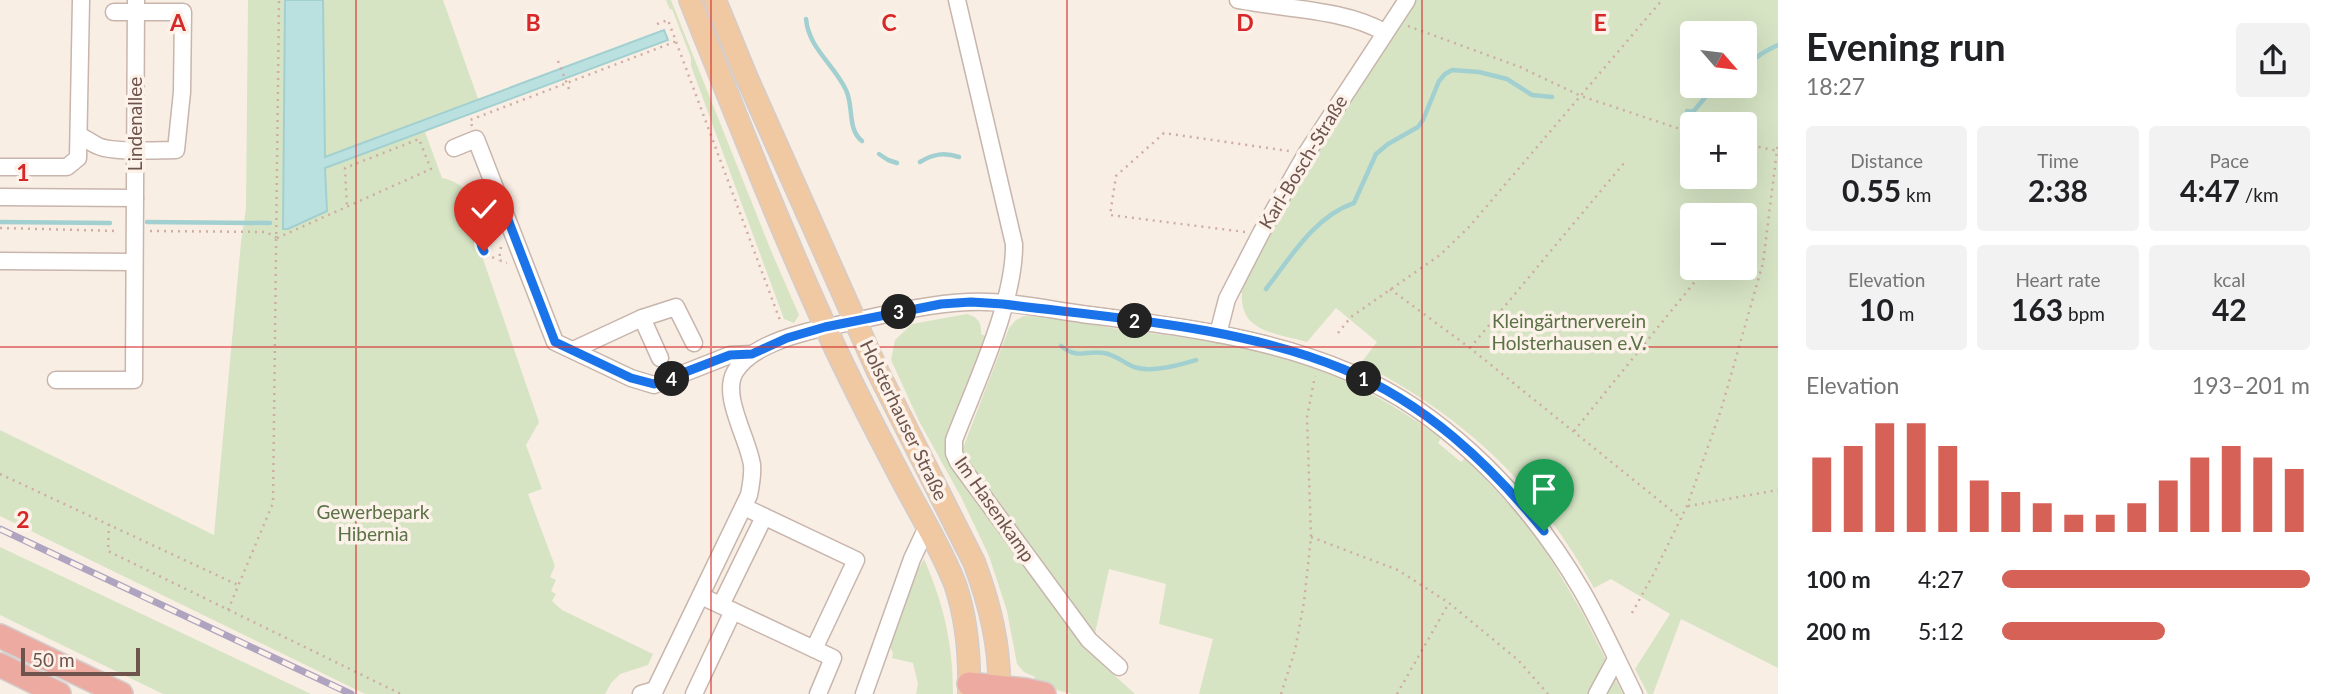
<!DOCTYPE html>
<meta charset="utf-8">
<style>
:root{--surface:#fff;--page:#f2f2f2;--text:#202124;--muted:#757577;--accent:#d56157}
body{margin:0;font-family:Lato,sans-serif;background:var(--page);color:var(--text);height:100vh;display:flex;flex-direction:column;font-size:26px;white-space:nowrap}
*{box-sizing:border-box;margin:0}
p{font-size:23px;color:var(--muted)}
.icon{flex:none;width:38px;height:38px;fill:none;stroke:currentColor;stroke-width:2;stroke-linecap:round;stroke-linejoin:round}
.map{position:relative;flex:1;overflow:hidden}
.drawer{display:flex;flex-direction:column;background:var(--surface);width:560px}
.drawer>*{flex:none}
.needle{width:46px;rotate:118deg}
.fabs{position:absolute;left:1680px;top:21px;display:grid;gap:14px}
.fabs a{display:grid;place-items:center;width:77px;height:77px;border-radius:7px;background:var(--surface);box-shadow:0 7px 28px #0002;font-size:35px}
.scale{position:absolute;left:21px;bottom:18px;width:119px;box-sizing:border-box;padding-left:7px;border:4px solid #6e544d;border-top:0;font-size:19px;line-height:24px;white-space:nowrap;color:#6e544d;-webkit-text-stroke:5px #fcf2e9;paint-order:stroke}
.pin{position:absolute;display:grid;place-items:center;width:60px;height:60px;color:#fff;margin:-72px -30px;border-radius:50% 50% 50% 0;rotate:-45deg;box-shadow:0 0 7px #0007}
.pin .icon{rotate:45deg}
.km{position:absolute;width:35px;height:35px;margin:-18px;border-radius:50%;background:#222;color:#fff;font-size:19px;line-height:35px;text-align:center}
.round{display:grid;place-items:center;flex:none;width:74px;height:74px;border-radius:7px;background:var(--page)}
.headline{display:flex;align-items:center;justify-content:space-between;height:119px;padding:0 28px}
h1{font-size:38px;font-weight:700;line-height:52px}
.metrics{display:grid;grid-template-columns:repeat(3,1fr);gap:10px;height:119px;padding:7px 28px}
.metrics div{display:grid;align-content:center;border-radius:7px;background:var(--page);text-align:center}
.metrics b{font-size:30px;font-weight:700}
.metrics small{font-size:19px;font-weight:400}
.metrics p{font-size:19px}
.chart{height:196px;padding:14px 28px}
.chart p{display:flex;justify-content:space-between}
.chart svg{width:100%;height:126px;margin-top:7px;stroke:var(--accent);stroke-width:6}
ul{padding:0 28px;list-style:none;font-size:23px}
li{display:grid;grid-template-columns:112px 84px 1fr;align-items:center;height:52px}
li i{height:18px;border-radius:9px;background:var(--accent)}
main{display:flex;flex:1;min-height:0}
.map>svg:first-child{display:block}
</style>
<main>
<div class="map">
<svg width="1778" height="694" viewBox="0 0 1778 694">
<rect width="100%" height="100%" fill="#f9eee4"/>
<g fill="#d6e4c4" fill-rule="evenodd">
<path d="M 248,0 L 443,0 L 482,110 L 425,132 L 442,178 C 467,183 476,200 471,224 L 539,422 L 526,445 L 542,489 L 528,494 L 555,566 L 550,577 L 556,580 L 551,591 L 556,594 L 552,601 L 562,610 L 653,654 L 648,665 L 620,674 L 611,683 L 605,694 L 365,694 L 0,516 L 0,430 L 214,535 L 241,242 L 246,208 Z"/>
<polygon points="666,0 671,0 772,253 799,315 794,323 784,319 691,66 691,58 672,9 670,10"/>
<path d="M 1416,0 L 1778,0 L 1778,668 L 1681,619 L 1653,694 L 1648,694 L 1635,669 L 1670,614 L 1611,579 L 1594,588 C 1536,484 1466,418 1361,363 L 1377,342 L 1336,308 L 1307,342 C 1278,333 1239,333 1242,293 L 1237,291 L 1298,179 L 1389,37 ZM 1692,33 L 1745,33 L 1745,86 L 1692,86 ZM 1692,124 L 1745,124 L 1745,177 L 1692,177 ZM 1692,215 L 1745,215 L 1745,268 L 1692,268 Z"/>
<path d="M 967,314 C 978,317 982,323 981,334 L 985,336 L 945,446 L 947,453 L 1022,559 L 1100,662 L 1135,694 L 1072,694 L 1034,684 L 1035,677 L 1024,672 L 1017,664 L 1007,611 L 989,556 L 961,497 L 919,421 L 891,360 L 895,340 L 912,324 Z"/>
<path d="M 1024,316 C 1054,316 1093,325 1124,330 C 1180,337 1237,343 1291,360 C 1346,377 1395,405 1441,438 L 1438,443 L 1461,462 L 1465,458 L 1474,467 L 1527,524 L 1553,563 L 1582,612 L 1623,694 L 1199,694 L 1213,639 L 1159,624 L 1166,584 L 1109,569 L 1094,638 L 965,464 L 963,448 L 1009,328 L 1016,320 Z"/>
<polygon points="0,547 311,694 163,694 0,615"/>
<path d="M 924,559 C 944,605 953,644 953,694 L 916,694 L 918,684 L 913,663 L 892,658 L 893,653 L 890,647 L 915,575 Z"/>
</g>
<polygon fill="#bbe0e0" stroke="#a2d0d0" stroke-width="2" points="285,0 323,0 325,157 664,30 668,40 325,168 327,211 288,229 283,229"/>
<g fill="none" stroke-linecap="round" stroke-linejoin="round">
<g stroke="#a2d0d0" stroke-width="4.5">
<path d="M 806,19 C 809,49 834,64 846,90 C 854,107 847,129 862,141"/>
<path d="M 1745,70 C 1754,57 1765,51 1778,45"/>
<polyline points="1687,111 1693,112 1708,94 1730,86"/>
<polyline points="879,154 888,160 897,163"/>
<path d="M 920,162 C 933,154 944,152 959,157"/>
<polyline points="0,222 110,223"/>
<polyline points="147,222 270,223"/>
<path d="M 1266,289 C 1290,258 1315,216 1354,203 L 1376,154 L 1388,144 L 1418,127 L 1423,120 L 1439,81 L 1445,74 L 1452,70 L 1479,72 L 1507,79 L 1532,95 L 1552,97"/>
<path d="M 1061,346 C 1079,360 1085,350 1104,353 C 1114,354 1124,363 1134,367 C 1152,373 1179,365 1196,360"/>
</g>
<defs>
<g id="minor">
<path d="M 957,0 L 1014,244 C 1015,302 975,385 954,440 L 954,453 L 958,462 L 1089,640 L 1119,667"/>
<path d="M 1238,0 C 1284,9 1344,9 1384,32"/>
<path d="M 79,136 C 86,138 91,143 98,146 C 113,153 158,150 176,150 L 182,92 L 183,12 L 114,12"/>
<polyline points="454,148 476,139 555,342 631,378 654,385 730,355 752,354"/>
<polyline points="0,167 67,167 78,158 81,0"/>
<polyline points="0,197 135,198"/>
<polyline points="0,261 134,262"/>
<polyline points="1218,334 1227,299 1261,233 1306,154 1407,0"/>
<polyline points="573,350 642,318"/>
<polyline points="660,358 642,318 676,307 694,343"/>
<polyline points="56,380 134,380 136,0"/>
<polyline points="701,596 814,649 856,560 744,507"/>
<polyline points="721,605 764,517"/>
<polyline points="814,649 833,658 818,694"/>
<path d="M 641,694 L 655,690 L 749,495 C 751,485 753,475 752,465 C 748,438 721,396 735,372 C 752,343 806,331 837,325 C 880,316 924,304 968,302 C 1006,300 1045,309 1082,314 C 1197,329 1319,342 1417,409 C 1486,457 1540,519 1582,591 C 1601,624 1617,660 1634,694"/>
<polyline points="694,694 733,611"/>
<polyline points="864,694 912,559 927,527"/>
<polyline points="1597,694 1616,659"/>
</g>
<g id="major">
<path d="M 690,0 C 734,110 777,221 826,328 C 849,380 876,430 902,480 C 920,514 941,548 955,584 C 967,619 970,657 969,694"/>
<path d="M 715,0 L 747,78 L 878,372 L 974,562 C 990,604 1001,649 999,694"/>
</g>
<g id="highway">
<polyline points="0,636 121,694"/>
<polyline points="0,665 59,694"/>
<polyline points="969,684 1025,690 1044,694"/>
</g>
</defs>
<use href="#minor" stroke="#c8b5ac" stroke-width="19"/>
<use href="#major" stroke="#d4ccca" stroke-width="24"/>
<use href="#highway" stroke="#d4ccca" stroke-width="26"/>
<g stroke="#cfada2" stroke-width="2.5" stroke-dasharray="2 5" stroke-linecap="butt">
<polyline points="657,24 668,20 781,323"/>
<polyline points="1408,26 1520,67 1581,96 1692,133"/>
<polyline points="558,61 569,89"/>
<polyline points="472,126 470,120 677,41"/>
<polyline points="1745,144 1778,151"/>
<path d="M 491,222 C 481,241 473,250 499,260"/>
<polyline points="0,228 118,231"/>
<polyline points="150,231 266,232 277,238"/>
<polyline points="1245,232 1110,215 1116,176 1164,133 1289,151"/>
<polyline points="277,238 431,169 419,139 345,168 347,208"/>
<polyline points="501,247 499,260 507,263"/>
<polyline points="1390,289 1470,348 1682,519"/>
<polyline points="1338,333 1351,317 1440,255 1469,227 1662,0"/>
<polyline points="1470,348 1624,163"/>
<polyline points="1574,431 1706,268"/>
<polyline points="0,474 238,585"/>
<polyline points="1688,506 1778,490"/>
<polyline points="109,524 108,551 401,694"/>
<polyline points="1311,537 1398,570 1449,603 1518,660 1548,694"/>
<polyline points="228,610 273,503 279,0"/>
<polyline points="1632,613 1653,575 1687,506 1721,410 1763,263 1778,142"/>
<polyline points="1281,694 1295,650 1304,602 1311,537 1307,417 1315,376"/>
<polyline points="1397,694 1449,603"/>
</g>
<use href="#minor" stroke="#fff" stroke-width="16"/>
<use href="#major" stroke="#f0c9a3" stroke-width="21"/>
<use href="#highway" stroke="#ecaaa1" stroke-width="23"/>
<defs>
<polyline id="rail" points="0,529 351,694"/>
</defs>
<use href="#rail" stroke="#afa4c0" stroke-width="7"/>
<use href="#rail" stroke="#fcf2e9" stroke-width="4.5" stroke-dasharray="13" stroke-linecap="butt"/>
</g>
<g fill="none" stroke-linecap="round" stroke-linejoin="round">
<defs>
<path id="route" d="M 484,251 C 476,238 485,235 490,224 C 495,216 492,204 491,195 L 497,191 L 555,342 L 631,378 L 654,384 L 730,355 L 752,354 L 787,338 L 825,327 L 941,304 L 971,302 L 1003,304 C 1113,318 1240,326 1343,369 C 1425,403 1489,463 1544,531"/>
</defs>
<use href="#route" stroke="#fff" stroke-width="14"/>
<use href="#route" stroke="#1a73e8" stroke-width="9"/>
</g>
<path fill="none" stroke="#d62828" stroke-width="2" stroke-opacity="0.55" d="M 356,0 L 356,694M 711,0 L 711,694M 1067,0 L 1067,694M 1422,0 L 1422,694M 0,347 L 1778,347"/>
<g text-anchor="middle" stroke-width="7" stroke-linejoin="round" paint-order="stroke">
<g font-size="19" fill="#6e544d" stroke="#fcf2e9">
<text transform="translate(135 124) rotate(-90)" y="7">Lindenallee</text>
<text transform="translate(1303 162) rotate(-59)" y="7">Karl-Bosch-Straße</text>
<text transform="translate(904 420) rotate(64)" y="7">Holsterhauser Straße</text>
<text transform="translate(995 509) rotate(55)" y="7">Im Hasenkamp</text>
</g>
<g font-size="19" fill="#5a7246" stroke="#fcf2e9">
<text x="1569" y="328">Kleingärtnerverein<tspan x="1569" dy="22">Holsterhausen e.V.</tspan></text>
<text x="373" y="519">Gewerbepark<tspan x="373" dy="22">Hibernia</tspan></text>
</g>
</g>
<g font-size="23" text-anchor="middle" font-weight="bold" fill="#d62828" stroke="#fcf2e9" stroke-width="7" stroke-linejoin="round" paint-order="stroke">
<text x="178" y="31">A</text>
<text x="533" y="31">B</text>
<text x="889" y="31">C</text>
<text x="1245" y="31">D</text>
<text x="1600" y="31">E</text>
<text x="23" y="181">1</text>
<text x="23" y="528">2</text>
</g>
</svg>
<div class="fabs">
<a><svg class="needle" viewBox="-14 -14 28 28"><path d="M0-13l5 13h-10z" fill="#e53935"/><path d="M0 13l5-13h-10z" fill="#757577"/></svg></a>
<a>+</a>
<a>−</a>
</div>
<div class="scale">50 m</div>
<div class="pin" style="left:1544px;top:531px;background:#1e9e55"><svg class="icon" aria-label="arrive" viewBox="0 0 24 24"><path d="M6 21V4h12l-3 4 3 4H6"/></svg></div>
<div class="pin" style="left:484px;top:251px;background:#d93025"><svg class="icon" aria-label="check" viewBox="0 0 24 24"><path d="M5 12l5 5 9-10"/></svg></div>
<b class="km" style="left:1364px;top:379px">1</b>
<b class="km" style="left:1135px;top:321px">2</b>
<b class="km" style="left:899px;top:312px">3</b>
<b class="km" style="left:672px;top:379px">4</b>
</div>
<section class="drawer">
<div class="headline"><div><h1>Evening run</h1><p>18:27</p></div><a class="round"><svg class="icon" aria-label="share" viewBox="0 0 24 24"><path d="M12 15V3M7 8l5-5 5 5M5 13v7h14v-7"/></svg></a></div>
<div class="metrics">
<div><p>Distance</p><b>0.55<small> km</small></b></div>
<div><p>Time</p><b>2:38</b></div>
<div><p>Pace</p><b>4:47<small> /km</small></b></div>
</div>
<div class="metrics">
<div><p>Elevation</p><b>10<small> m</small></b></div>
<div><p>Heart rate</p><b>163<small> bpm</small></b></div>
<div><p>kcal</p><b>42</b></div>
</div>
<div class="chart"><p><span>Elevation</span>193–201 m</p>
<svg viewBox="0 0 160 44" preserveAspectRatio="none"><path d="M5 44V18M15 44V14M25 44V6M35 44V6M45 44V14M55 44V26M65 44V30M75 44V34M85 44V38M95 44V38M105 44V34M115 44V26M125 44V18M135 44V14M145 44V18M155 44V22"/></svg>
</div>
<ul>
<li><b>100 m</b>4:27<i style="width:100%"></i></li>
<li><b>200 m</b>5:12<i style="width:53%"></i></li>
</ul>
</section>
</main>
